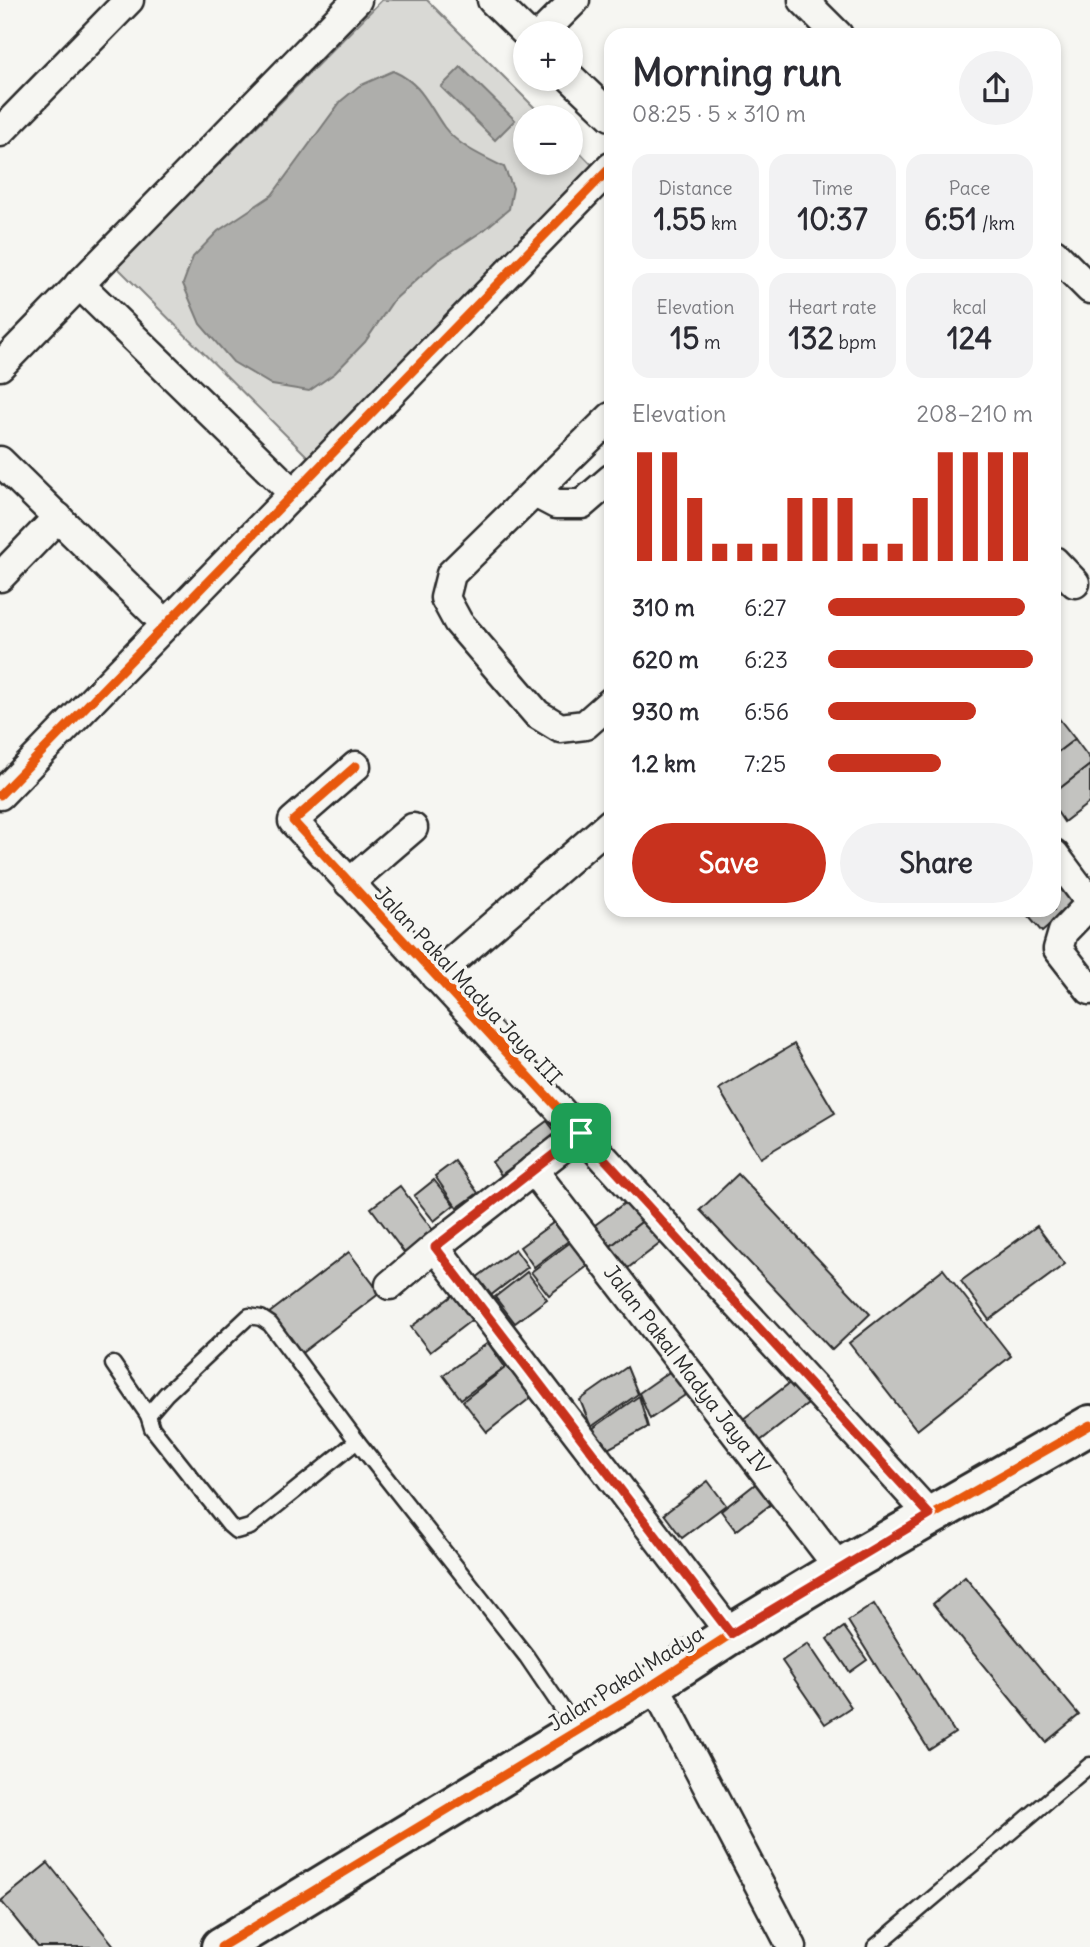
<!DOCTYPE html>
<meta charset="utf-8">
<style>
:root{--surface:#fff;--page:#f2f2f3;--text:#2b2b33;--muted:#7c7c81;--accent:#c8321e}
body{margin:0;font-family:Delius,sans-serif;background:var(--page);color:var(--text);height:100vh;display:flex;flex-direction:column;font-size:26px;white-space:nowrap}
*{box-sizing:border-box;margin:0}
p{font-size:23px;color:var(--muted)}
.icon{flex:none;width:38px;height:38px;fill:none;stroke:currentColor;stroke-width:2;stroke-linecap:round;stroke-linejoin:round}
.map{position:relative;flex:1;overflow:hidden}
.details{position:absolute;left:604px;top:28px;width:457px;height:889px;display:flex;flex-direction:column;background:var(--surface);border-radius:21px;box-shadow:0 4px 10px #0003}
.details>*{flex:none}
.controls{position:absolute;left:513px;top:21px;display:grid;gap:14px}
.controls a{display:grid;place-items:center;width:70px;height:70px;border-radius:50%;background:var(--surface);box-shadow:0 4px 10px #0003;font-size:35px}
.pin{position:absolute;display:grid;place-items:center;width:60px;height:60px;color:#fff;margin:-30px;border-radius:14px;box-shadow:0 4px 10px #0006}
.round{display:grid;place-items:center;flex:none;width:74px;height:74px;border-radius:37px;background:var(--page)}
.head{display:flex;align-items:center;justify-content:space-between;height:119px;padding:0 28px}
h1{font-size:38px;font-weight:800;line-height:52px}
.metrics{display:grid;grid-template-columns:repeat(3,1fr);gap:10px;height:119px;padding:7px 28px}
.metrics div{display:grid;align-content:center;border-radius:18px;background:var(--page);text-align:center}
.metrics b{font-size:30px;font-weight:800}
.metrics small{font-size:19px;font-weight:400}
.metrics p{font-size:19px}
.chart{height:196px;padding:14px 28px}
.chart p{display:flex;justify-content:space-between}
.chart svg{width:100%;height:126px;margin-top:7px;stroke:var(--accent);stroke-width:6}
.primary-button{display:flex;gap:14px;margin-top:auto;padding:14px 28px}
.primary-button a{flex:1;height:80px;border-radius:42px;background:var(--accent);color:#fff;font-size:28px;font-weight:800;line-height:80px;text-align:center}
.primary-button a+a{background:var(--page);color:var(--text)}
ul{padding:0 28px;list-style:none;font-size:23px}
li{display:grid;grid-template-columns:112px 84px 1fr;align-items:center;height:52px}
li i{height:18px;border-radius:9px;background:var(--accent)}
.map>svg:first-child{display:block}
</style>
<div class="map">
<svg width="1090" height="1947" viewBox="0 0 1090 1947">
<rect width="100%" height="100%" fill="#f6f6f2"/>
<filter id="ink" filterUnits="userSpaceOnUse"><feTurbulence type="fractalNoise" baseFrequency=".0143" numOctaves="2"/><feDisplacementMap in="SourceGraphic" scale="14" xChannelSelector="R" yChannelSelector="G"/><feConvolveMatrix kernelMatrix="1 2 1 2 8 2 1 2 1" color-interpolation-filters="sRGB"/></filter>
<g filter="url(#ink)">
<polygon fill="#d9d9d5" stroke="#828280" stroke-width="2" points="382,0 427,0 544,117 525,117 525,163 570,163 571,143 597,170 311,460 117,267"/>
<g fill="#aeaeab" stroke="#7a7a78" stroke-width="2">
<polygon points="461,67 515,120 495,140 441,87"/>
<path d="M 393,71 C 422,84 427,103 444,127 C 458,146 484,157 504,167 L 513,188 L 509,209 L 484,230 L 437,261 L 393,301 L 365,342 L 335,373 L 309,391 L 272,385 L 233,362 L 200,324 L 183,284 L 193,257 L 218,231 L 272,195 L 341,101 L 359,86 Z"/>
</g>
<g fill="#c3c3c0" stroke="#2b2b2b" stroke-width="2">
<polygon points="1057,716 1075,739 1054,755 1054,719"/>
<polygon points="1075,739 1090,759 1090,765 1054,793 1054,755"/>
<polygon points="1090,765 1090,802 1064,822 1054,807 1054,793"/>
<polygon points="1055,877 1077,902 1042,932 1023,910 1054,910 1054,878"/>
<polygon points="794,1044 835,1113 760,1158 719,1089"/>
<polygon points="547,1121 557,1134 501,1175 492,1162"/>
<polygon points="455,1161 478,1193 457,1208 435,1176"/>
<polygon points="738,1174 870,1314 832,1350 700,1210"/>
<polygon points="434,1180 454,1205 434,1221 414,1196"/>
<polygon points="400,1186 438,1237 409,1259 371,1208"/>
<polygon points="634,1196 649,1216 607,1249 591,1228"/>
<polygon points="649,1216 666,1239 624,1271 607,1249"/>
<polygon points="557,1220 571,1239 534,1267 520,1247"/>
<polygon points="1037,1226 1065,1264 989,1320 961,1281"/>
<polygon points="576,1238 593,1262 549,1295 531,1272"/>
<polygon points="515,1249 528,1267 490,1296 476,1278"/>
<polygon points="349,1252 380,1293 299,1355 268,1314"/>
<polygon points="943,1269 1011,1356 917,1430 849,1343"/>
<polygon points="527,1272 547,1299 515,1323 495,1297"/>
<polygon points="456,1293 474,1318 430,1352 411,1327"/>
<polygon points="488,1343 505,1367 461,1399 443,1375"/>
<polygon points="510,1364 534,1395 487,1432 463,1401"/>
<polygon points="678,1366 694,1389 650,1419 639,1393"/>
<polygon points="627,1367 638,1394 591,1427 580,1400"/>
<polygon points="791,1382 808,1404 755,1445 738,1423"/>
<polygon points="639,1396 648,1427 606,1450 592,1429"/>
<polygon points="763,1478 779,1498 736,1531 721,1511"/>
<polygon points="708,1481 726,1505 682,1538 664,1514"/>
<polygon points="965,1577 1079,1715 1046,1742 933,1604"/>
<polygon points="874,1604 955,1733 929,1750 848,1621"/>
<polygon points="844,1627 867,1660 850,1672 827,1639"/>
<polygon points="808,1643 851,1707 825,1724 782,1661"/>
<polygon points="48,1863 115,1947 38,1947 1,1901"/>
</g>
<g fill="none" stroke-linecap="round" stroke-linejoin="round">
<defs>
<g id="lane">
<polyline points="113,1364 148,1415 166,1394 249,1316 261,1318 270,1324 357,1441 527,1657 576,1729"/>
<polyline points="148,1415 152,1428 229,1525 236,1531 250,1527 357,1441"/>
<polyline points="875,1947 1090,1765"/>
</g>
<g id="street">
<polyline points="492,0 526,33"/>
<polyline points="803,0 838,35"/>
<polyline points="542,33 575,0"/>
<polyline points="570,77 611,116"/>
<polyline points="0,132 129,0"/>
<polyline points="1054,253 1090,289"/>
<polyline points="79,284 293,493"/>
<polyline points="0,366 357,0"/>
<polyline points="611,417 451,574 445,598 458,622 537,714 560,728 585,725 611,702"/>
<polyline points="0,461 166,624"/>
<polyline points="535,493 556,504 582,504 611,479"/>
<polyline points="1054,561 1075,583"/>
<polyline points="0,577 58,517"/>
<polyline points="356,766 293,821 581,1133 930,1515"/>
<polyline points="0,795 611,167"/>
<polyline points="1054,854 1090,902"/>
<polyline points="349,883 413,828"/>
<polyline points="1090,904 1063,932 1058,949 1090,990"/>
<polyline points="435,976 611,823"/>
<polyline points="581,1133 435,1247 731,1634"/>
<path id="s1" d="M 533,1170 L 840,1569"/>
<polyline points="390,1285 435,1247"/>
<polyline points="654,1684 792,1947"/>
</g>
<polyline id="secondary" points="221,1947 654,1684 731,1634 852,1561 1090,1425"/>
</defs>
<use href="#lane" stroke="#2b2b2b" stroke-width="19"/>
<use href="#street" stroke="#2b2b2b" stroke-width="33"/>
<use href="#secondary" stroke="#2b2b2b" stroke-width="44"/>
<use href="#lane" stroke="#f6f6f2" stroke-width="14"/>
<use href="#street" stroke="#f6f6f2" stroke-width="28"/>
<use href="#secondary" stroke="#f6f6f2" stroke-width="38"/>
<defs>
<g id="cycleway">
<polyline points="356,766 293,821 581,1133 930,1515"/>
<polyline points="0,795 611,167"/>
<polyline points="221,1947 654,1684 731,1634 852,1561 1090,1425"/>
</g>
</defs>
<use href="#cycleway" stroke="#f6f6f2" stroke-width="13"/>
<use href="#cycleway" stroke="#e8590c" stroke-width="9"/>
</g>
</g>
<g fill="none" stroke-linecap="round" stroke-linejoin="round" filter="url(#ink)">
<defs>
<polygon id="route" points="581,1133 930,1515 731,1634 435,1247"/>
</defs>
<use href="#route" stroke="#fff" stroke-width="14"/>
<use href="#route" stroke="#c8321e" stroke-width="9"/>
</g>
<g text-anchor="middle" stroke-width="7" stroke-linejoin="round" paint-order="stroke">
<g font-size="21" fill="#2b2b2b" stroke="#f6f6f2">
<text transform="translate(468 986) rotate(47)" y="7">Jalan Pakal Madya Jaya III</text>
<text dy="7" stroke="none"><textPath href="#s1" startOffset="252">Jalan Pakal Madya Jaya IV</textPath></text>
<text transform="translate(626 1679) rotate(-32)" y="7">Jalan Pakal Madya</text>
</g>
</g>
</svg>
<div class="controls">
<a>+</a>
<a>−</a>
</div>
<div class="pin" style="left:581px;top:1133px;background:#1e9e55"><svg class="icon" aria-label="arrive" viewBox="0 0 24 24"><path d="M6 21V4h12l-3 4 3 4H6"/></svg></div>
<section class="details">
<div class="head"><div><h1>Morning run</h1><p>08:25 · 5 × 310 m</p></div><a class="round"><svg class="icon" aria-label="share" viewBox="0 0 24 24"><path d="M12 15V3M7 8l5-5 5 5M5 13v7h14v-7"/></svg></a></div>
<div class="metrics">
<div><p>Distance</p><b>1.55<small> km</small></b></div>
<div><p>Time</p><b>10:37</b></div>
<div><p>Pace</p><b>6:51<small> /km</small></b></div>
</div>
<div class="metrics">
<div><p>Elevation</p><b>15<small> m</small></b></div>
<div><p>Heart rate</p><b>132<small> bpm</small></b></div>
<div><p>kcal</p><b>124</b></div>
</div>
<div class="chart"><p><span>Elevation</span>208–210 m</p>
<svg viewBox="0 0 160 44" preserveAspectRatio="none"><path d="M5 44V6M15 44V6M25 44V22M35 44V38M45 44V38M55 44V38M65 44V22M75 44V22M85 44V22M95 44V38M105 44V38M115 44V22M125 44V6M135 44V6M145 44V6M155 44V6"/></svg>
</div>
<ul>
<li><b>310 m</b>6:27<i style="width:96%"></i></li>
<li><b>620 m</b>6:23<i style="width:100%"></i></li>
<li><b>930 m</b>6:56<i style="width:72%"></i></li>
<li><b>1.2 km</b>7:25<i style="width:55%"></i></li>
</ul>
<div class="primary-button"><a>Save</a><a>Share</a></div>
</section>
</div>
